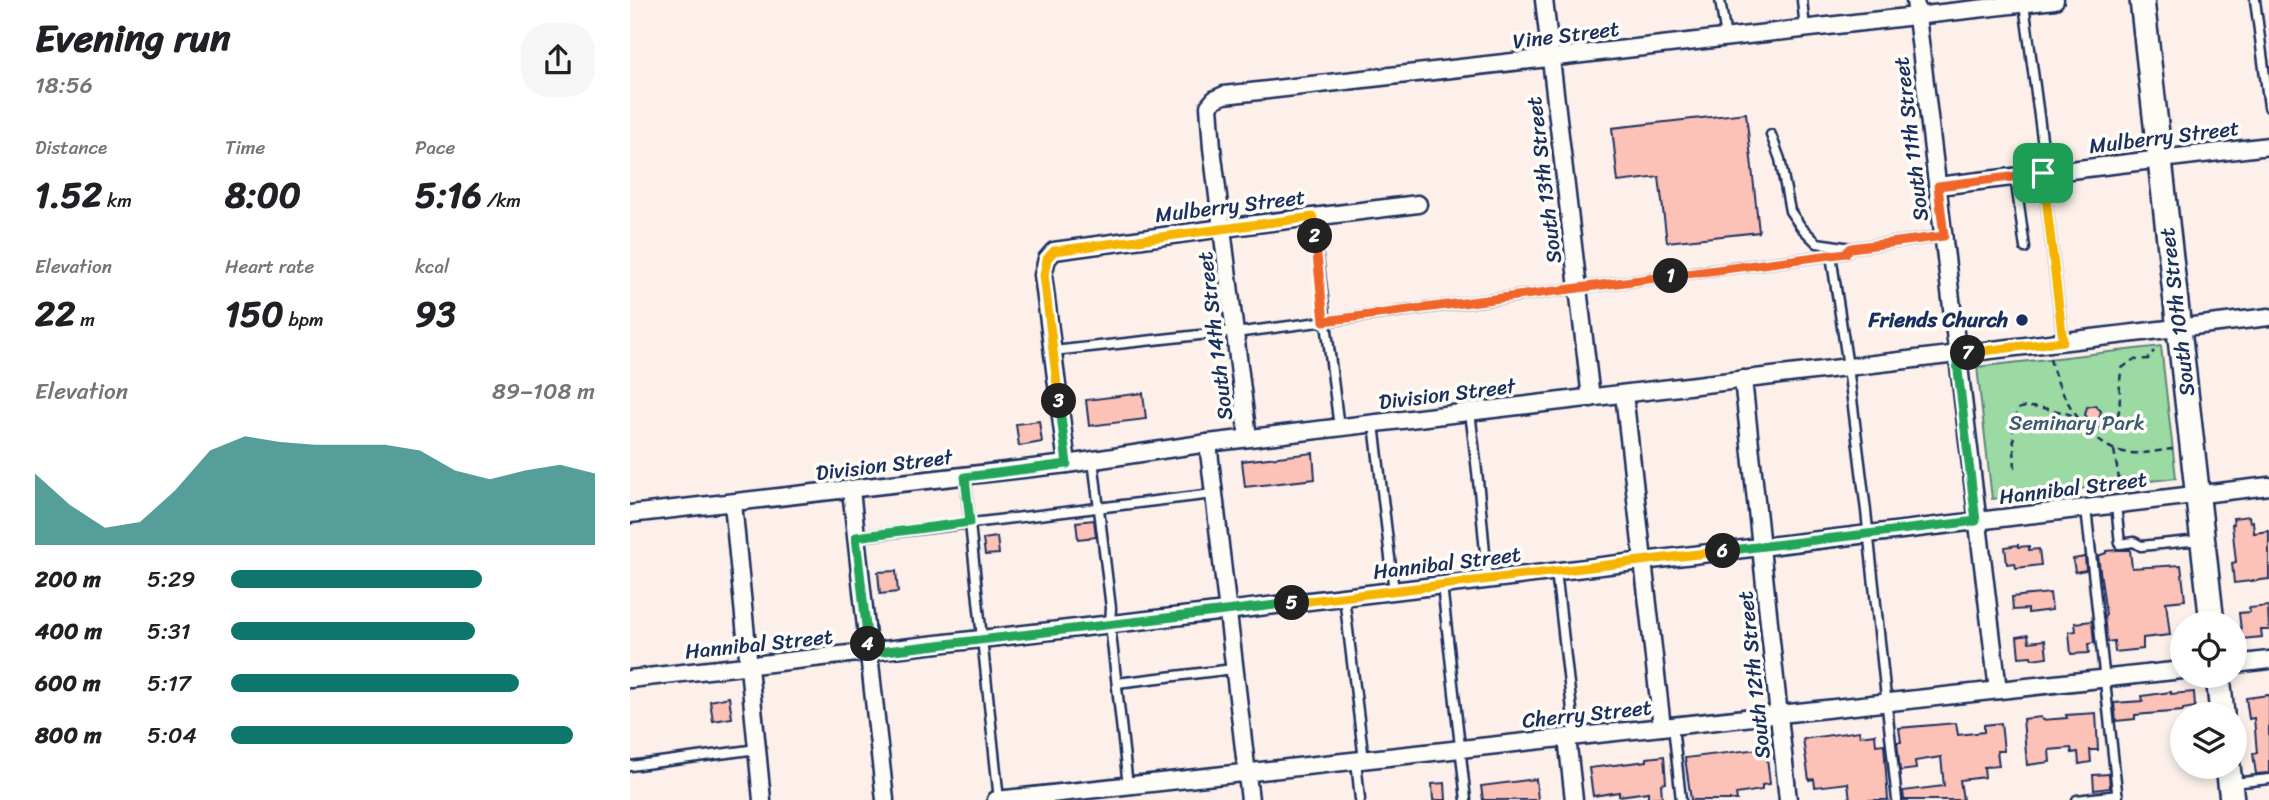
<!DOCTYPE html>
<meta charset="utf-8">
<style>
:root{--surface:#fff;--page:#f6f6f6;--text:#202124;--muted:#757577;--accent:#0f766e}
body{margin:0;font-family:Sriracha,sans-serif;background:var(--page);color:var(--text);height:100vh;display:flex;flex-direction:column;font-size:26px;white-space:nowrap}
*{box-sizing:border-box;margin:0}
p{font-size:23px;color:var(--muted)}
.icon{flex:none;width:38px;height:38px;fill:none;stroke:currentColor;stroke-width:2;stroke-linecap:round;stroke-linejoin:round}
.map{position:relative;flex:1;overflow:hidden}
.details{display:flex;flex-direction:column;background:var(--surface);width:630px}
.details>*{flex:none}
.buttons{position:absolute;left:1540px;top:611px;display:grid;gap:14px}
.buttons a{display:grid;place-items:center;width:77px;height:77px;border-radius:50%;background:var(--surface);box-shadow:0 4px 10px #0003;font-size:35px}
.pin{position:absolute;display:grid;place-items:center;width:60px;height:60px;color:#fff;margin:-30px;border-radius:14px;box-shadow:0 4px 10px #0006}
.km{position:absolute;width:35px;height:35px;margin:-18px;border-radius:50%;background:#222;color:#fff;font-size:19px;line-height:35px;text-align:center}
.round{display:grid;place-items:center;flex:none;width:74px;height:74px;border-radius:28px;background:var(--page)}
.summary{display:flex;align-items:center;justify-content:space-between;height:119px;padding:0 35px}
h1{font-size:38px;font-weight:700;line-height:52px}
.stats{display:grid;grid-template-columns:repeat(3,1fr);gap:10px;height:119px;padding:7px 35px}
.stats div{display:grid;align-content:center}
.stats b{font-size:35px;font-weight:700}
.stats small{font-size:19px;font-weight:400}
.stats p{font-size:19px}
.chart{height:196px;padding:14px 35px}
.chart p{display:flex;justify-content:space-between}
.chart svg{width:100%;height:126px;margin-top:7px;fill:var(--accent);opacity:.7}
ul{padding:0 35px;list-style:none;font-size:23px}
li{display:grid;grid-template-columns:112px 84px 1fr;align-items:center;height:52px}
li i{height:18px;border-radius:9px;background:var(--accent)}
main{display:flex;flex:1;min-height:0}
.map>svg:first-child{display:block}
</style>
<main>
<section class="details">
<div class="summary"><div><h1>Evening run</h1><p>18:56</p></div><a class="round"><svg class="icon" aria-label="share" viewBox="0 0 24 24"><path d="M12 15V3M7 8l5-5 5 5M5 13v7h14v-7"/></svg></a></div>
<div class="stats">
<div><p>Distance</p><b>1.52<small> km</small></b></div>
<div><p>Time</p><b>8:00</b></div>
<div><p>Pace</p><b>5:16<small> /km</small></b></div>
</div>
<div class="stats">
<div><p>Elevation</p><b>22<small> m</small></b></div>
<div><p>Heart rate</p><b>150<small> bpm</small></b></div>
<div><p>kcal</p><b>93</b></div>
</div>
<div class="chart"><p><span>Elevation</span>89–108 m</p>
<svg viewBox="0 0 160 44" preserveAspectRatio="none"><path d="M0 44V19L10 30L20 38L30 36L40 25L50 11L60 6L70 8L80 9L90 9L100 9L110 11L120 18L130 21L140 18L150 16L160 19V44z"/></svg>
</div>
<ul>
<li><b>200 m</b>5:29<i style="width:69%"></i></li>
<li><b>400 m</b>5:31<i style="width:67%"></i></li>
<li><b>600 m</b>5:17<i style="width:79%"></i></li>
<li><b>800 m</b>5:04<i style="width:94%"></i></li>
</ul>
</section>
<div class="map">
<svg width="1639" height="800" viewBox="0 0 1639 800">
<rect width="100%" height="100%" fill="#fdf0ea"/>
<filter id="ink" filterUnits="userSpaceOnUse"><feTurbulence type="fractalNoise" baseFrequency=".0143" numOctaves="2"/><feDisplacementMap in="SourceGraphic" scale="14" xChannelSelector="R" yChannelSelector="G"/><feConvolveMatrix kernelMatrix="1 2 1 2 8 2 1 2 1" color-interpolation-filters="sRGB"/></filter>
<g filter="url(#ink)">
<polygon fill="#9bdaa2" stroke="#5b8480" stroke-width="2" points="1531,346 1546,478 1362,499 1347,367"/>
<g fill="#fdc2b7" stroke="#1b2f5e" stroke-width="2">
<polygon points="1116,113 1129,232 1037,242 1029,177 988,182 982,128"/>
<polygon points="513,393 516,419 459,426 456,400"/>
<polygon points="1465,405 1471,411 1469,419 1461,421 1455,415 1457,407"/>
<polygon points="409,421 412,442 389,446 386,424"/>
<polygon points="683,453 685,479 615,487 612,461"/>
<polygon points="1619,516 1620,522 1623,521 1624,533 1639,531 1639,579 1604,583 1602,563 1606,562 1602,524 1604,524 1603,518"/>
<polygon points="464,520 466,537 448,539 446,522"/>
<polygon points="367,537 369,554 355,555 353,539"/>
<polygon points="1388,545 1388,547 1399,546 1399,550 1409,549 1411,565 1386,568 1385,563 1377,564 1375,547"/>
<polygon points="1487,550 1500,550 1502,568 1551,565 1555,600 1536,602 1540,635 1513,638 1513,649 1485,652 1484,641 1477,642 1474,616 1476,615 1468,556 1476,553 1476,551"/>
<polygon points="1455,557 1456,570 1445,572 1443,559"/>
<polygon points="266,571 268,592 250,594 248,572"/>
<polygon points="1420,593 1422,610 1398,613 1398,609 1383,610 1382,597"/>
<polygon points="1638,606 1639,630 1631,630 1632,637 1612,639 1609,613 1620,612 1619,608"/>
<polygon points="1462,621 1464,643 1458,644 1459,653 1441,654 1439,632 1446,631 1445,623"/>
<polygon points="1398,635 1399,642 1415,640 1417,657 1402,659 1401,656 1389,657 1387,637"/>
<polygon points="1541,692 1541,694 1564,692 1565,707 1553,709 1553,711 1505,715 1505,719 1486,721 1484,703 1513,701 1512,696"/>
<polygon points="1639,695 1639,773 1626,774 1623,754 1627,753 1624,718 1619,719 1616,698"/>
<polygon points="99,697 102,718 83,721 80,701"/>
<polygon points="1466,713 1468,750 1460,750 1461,762 1449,764 1448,752 1442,753 1441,748 1419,750 1420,762 1397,765 1393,719 1411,717 1412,720 1437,718 1436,715"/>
<polygon points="1326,723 1328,735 1354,732 1354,725 1371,723 1374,751 1367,751 1369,766 1354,767 1355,777 1330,780 1333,800 1274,800 1273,791 1314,786 1311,757 1285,761 1286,769 1270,771 1267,742 1271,742 1269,728"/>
<polygon points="1229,731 1230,736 1245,734 1246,745 1254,744 1258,800 1220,800 1218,783 1185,787 1184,779 1179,780 1173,739"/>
<polygon points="1136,748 1140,784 1132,785 1132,790 1106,794 1107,800 1061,800 1055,758"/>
<polygon points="1034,756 1036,783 1031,784 1032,797 1018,798 1018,792 989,796 989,792 963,796 959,768 1017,761 1017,758"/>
<polygon points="1479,774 1480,788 1464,790 1463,775"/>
<polygon points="906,779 908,800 853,800 851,786"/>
<polygon points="815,783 816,800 803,800 802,784"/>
</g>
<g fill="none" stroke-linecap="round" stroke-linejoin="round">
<defs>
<g id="service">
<polyline points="1090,0 1096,38"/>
<polyline points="1172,0 1175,28"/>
<polyline points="1625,0 1639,107"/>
<polyline points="1394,4 1413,146 1413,173 1433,341"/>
<polyline points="1141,135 1150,159 1160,211 1171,227 1187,243 1221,248"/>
<polyline points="1385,176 1395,248"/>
<polyline points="683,217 709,428"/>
<polyline points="1201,255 1218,367 1236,511 1267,800"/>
<polyline points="423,351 597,332 605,333 1201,255 1216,253 1221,248 1314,236"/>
<path d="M 840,412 C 847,468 853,523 857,579"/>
<polyline points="744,424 764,591"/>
<polyline points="463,460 481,608 480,624 498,786"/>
<polyline points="335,476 369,800"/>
<polyline points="1486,505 1490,544 1504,542 1511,546 1570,540"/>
<polyline points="1456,508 1488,800"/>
<polyline points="226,537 583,494"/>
<polyline points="926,571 945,736"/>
<polyline points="812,585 836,800"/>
<polyline points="714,597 734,760"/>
<polyline points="487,683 603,669"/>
<polyline points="1043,726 1051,800"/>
<polyline points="726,760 730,800"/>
<polyline points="0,766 127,749"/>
<polyline points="1604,783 1639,779"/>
<polyline points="1447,800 1488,795"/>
</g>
<g id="minor">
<polyline points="914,0 961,398"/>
<polyline points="1285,0 1368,690"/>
<polyline points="1308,186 1639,146"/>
<polyline points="1113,379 1158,800"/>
<polyline points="994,394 1032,727"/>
<polyline points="618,438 582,148 579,106 585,99 594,95 1425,0"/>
<polyline points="578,443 620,800"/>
<polyline points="437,464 413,275 417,259 424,251 593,228 788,204"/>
<polyline points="221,490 255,800"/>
<polyline points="103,503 132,800"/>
<polyline points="0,514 437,464 578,443 1639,317"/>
<polyline points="1605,664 1639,660"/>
<polyline points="0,679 596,611 1639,486"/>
<polyline points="937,737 944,800"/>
<polyline points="366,800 1552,670"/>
</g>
<g id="secondary">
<polyline points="1512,0 1582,623"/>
<polyline points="1588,676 1592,714"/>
<polyline points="1598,766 1602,800"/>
</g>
</defs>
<use href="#service" stroke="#1b2f5e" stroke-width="13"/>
<use href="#minor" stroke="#1b2f5e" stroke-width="21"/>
<use href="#secondary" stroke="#1b2f5e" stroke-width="28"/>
<g stroke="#1b2f5e" stroke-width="2.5" stroke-dasharray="7 5" stroke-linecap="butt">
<path d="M 1420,358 C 1426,389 1456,442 1489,451 C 1506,456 1526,451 1543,449"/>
<path d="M 1456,429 C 1504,429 1484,401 1492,368 L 1503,360 L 1518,359 L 1524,351"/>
<polyline points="1484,450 1490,485"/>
<path d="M 1385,468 L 1383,428 L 1388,409 C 1397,403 1436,412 1447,417"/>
</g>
<use href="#service" stroke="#fdfcf7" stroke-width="8"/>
<use href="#minor" stroke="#fdfcf7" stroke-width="16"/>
<use href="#secondary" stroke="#fdfcf7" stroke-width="23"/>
</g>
</g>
<g fill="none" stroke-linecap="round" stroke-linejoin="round" filter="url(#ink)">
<defs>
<polyline id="split-1" points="1041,276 1216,253 1221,248 1314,236 1308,186 1413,173"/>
<polyline id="split-2" points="685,236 694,321 1041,276"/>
<polyline id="split-3" points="429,401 414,275 417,259 424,251 683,217 685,236"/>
<polyline id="split-4" points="238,644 226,537 340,522 335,477 437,464 429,401"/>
<polyline id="split-5" points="238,644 239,653 662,603"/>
<polyline id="split-6" points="662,603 1093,551"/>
<polyline id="split-7" points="1093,551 1346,521 1326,354 1338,353"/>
<polyline id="split-8" points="1338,353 1433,341 1413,173"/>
</defs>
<use href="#split-1" stroke="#fff" stroke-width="14"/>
<use href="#split-2" stroke="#fff" stroke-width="14"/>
<use href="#split-3" stroke="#fff" stroke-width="14"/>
<use href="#split-4" stroke="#fff" stroke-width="14"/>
<use href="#split-5" stroke="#fff" stroke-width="14"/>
<use href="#split-6" stroke="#fff" stroke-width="14"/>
<use href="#split-7" stroke="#fff" stroke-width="14"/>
<use href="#split-8" stroke="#fff" stroke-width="14"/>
<use href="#split-1" stroke="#f0652b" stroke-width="9"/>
<use href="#split-2" stroke="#f0652b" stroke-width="9"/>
<use href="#split-3" stroke="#f5b400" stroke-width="9"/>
<use href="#split-4" stroke="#22a559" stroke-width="9"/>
<use href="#split-5" stroke="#22a559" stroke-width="9"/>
<use href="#split-6" stroke="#f5b400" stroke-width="9"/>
<use href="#split-7" stroke="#22a559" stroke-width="9"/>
<use href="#split-8" stroke="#f5b400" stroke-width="9"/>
</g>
<circle fill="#1b2f5e" stroke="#fdfcf7" stroke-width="2.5" cx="1392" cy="320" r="7"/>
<g text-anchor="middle" stroke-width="7" stroke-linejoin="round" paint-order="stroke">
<g font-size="21" fill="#1b2f5e" stroke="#fdfcf7">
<text transform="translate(936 35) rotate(-7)" y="7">Vine Street</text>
<text transform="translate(1534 137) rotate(-7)" y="7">Mulberry Street</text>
<text transform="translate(1281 139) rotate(-97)" y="7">South 11th Street</text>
<text transform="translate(914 180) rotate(-97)" y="7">South 13th Street</text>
<text transform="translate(600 206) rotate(-7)" y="7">Mulberry Street</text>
<text transform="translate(1547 312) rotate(-97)" y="7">South 10th Street</text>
<text transform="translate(585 336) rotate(-97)" y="7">South 14th Street</text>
<text transform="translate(817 394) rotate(-7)" y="7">Division Street</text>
<text transform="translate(254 465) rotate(-7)" y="7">Division Street</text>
<text transform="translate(1443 488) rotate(-7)" y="7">Hannibal Street</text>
<text transform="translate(817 563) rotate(-7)" y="7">Hannibal Street</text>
<text transform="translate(129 644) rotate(-6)" y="7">Hannibal Street</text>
<text transform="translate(1124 675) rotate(-96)" y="7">South 12th Street</text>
<text transform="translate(957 714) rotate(-6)" y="7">Cherry Street</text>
</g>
<g font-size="21" font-weight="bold" fill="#1b2f5e" stroke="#fdfcf7" text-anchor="end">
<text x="1378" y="327">Friends Church</text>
</g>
<g font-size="21" fill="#3b5a6f" stroke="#fdfcf7">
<text x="1447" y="430">Seminary Park</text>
</g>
</g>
</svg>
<div class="buttons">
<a><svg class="icon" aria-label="locate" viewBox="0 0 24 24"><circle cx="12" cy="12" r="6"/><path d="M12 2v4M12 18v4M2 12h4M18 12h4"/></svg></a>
<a><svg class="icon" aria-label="layers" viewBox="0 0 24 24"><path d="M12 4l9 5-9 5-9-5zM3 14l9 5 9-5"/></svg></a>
</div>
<div class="pin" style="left:1413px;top:173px;background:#1e9e55"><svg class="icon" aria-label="arrive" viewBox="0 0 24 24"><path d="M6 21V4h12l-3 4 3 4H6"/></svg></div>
<b class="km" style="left:1041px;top:276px">1</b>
<b class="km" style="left:685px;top:236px">2</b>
<b class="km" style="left:429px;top:401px">3</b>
<b class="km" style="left:238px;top:644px">4</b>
<b class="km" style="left:662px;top:603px">5</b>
<b class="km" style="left:1093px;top:551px">6</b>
<b class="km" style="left:1338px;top:353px">7</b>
</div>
</main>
